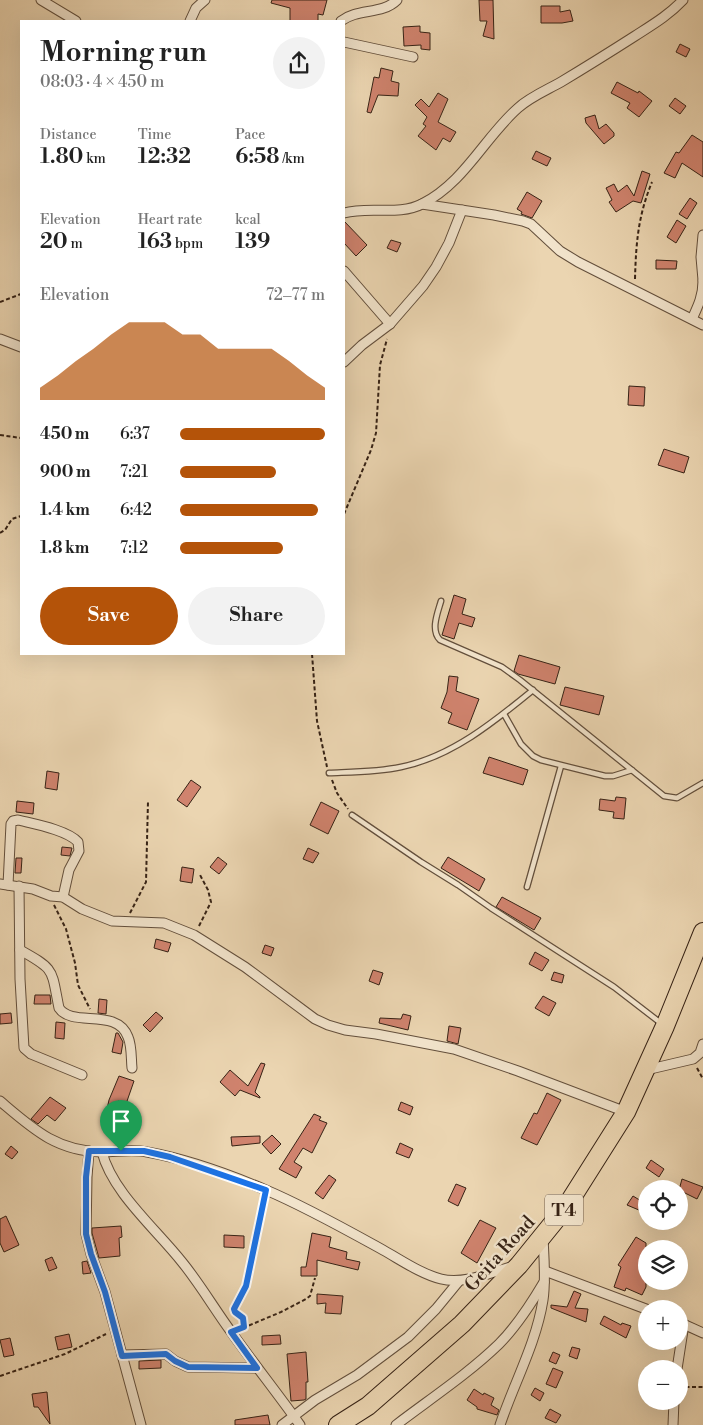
<!DOCTYPE html>
<meta charset="utf-8">
<style>
:root{--surface:#fff;--page:#f2f2f2;--text:#222;--muted:#767676;--accent:#b45309}
body{margin:0;font-family:"Libre Bodoni",serif;background:var(--page);color:var(--text);height:100vh;display:flex;flex-direction:column;font-size:19px;white-space:nowrap}
*{box-sizing:border-box;margin:0}
p{font-size:16px;color:var(--muted)}
.icon{flex:none;width:28px;height:28px;fill:none;stroke:currentColor;stroke-width:2;stroke-linecap:round;stroke-linejoin:round}
.map{position:relative;flex:1;overflow:hidden}
.sheet{position:absolute;left:20px;top:20px;width:325px;height:635px;display:flex;flex-direction:column;background:var(--surface);border-radius:0px;box-shadow:0 5px 20px #0002}
.sheet>*{flex:none}
.controls{position:absolute;left:638px;top:1180px;display:grid;gap:10px}
.controls a{display:grid;place-items:center;width:50px;height:50px;border-radius:50%;background:var(--surface);box-shadow:0 5px 20px #0002;font-size:25px}
.pin{position:absolute;display:grid;place-items:center;width:42px;height:42px;color:#fff;margin:-51px -21px;border-radius:50% 50% 50% 0;rotate:-45deg;box-shadow:0 0 5px #0007}
.pin .icon{rotate:45deg}
.round{display:grid;place-items:center;flex:none;width:52px;height:52px;border-radius:26px;background:var(--page)}
.headline{display:flex;align-items:center;justify-content:space-between;height:85px;padding:0 20px}
h1{font-size:28px;font-weight:600;line-height:38px}
.stats{display:grid;grid-template-columns:repeat(3,1fr);gap:8px;height:85px;padding:5px 20px}
.stats div{display:grid;align-content:center}
.stats b{font-size:21px;font-weight:600}
.stats small{font-size:14px;font-weight:400}
.stats p{font-size:14px}
.chart{height:140px;padding:10px 20px}
.chart p{display:flex;justify-content:space-between}
.chart svg{width:100%;height:90px;margin-top:5px;fill:var(--accent);opacity:.7}
.action{display:flex;gap:10px;margin-top:auto;padding:10px 20px}
.action a{flex:1;height:58px;border-radius:30px;background:var(--accent);color:#fff;font-size:20px;font-weight:600;line-height:58px;text-align:center}
.action a+a{background:var(--page);color:var(--text)}
ul{padding:0 20px;list-style:none;font-size:16px}
li{display:grid;grid-template-columns:80px 60px 1fr;align-items:center;height:38px}
li i{height:12px;border-radius:6px;background:var(--accent)}
.map>svg:first-child{display:block}
</style>
<div class="map">
<svg width="703" height="1425" viewBox="0 0 703 1425">
<rect width="100%" height="100%" fill="#ebd5b1"/>
<filter id="stains"><feTurbulence type="fractalNoise" baseFrequency=".004" numOctaves="4"/><feColorMatrix values="0 0 0 0 .2 0 0 0 0 .09 0 0 0 0 .02 0 0 0 .5 -.17"/></filter>
<radialGradient id="worn" r=".72"><stop offset=".6" stop-color="#630" stop-opacity="0"/><stop offset="1" stop-color="#630" stop-opacity=".3"/></radialGradient>
<g fill="#d0836e" stroke="#362215">
<polygon points="272,0 327,0 323,15 318,14 318,21 290,21 290,8 271,3"/>
<polygon points="479,0 493,0 494,39 483,36 487,21 480,21"/>
<polygon points="541,6 560,6 560,12 570,10 573,21 562,23 541,23"/>
<polygon points="420,26 420,32 430,33 430,50 421,49 421,45 404,46 403,27"/>
<polygon points="680,44 690,49 686,57 676,52"/>
<polygon points="381,68 393,71 391,81 399,83 398,96 378,95 371,113 367,112 374,77 379,78"/>
<polygon points="617,82 638,93 639,91 652,101 639,117 627,108 630,103 611,93"/>
<polygon points="438,93 448,99 438,122 456,132 450,142 443,138 436,150 418,136 426,126 423,124 427,117 415,105 421,99 429,107"/>
<polygon points="675,98 686,106 680,114 669,106"/>
<polygon points="595,115 599,129 606,124 614,133 614,136 604,144 586,123 585,118"/>
<polygon points="692,135 703,142 703,177 682,163 675,178 664,173 676,152 679,153"/>
<polygon points="536,151 551,158 547,166 532,159"/>
<polygon points="642,171 650,174 641,203 633,201 616,212 609,202 612,200 606,188 614,184 618,192 627,185 634,196"/>
<polygon points="527,192 542,201 532,218 521,214 522,212 517,209"/>
<polygon points="690,198 697,203 687,219 679,214"/>
<polygon points="677,220 686,226 676,243 667,237"/>
<polygon points="344,221 367,245 356,256 344,243"/>
<polygon points="391,240 401,243 397,252 387,248"/>
<polygon points="656,260 677,261 676,269 656,269"/>
<polygon points="629,386 645,387 644,406 628,405"/>
<polygon points="664,449 689,457 684,473 658,465"/>
<polygon points="454,595 466,599 462,614 475,618 472,627 459,623 454,639 442,635"/>
<polygon points="519,655 560,667 555,684 518,674 514,671"/>
<polygon points="449,676 458,677 456,691 479,699 467,730 448,723 452,713 441,708 447,692"/>
<polygon points="565,687 604,696 599,715 560,705"/>
<polygon points="489,757 528,770 523,785 483,773"/>
<polygon points="47,771 59,773 57,790 45,788"/>
<polygon points="191,780 201,787 187,807 177,800"/>
<polygon points="616,797 626,798 624,819 613,818 614,812 599,810 600,799 615,801"/>
<polygon points="17,801 34,803 33,814 16,812"/>
<polygon points="321,802 339,811 328,834 310,825"/>
<polygon points="62,847 72,848 70,856 61,855"/>
<polygon points="308,848 319,853 313,863 303,859"/>
<polygon points="218,857 227,864 219,874 210,867"/>
<polygon points="448,857 485,879 479,891 441,868"/>
<polygon points="16,858 22,858 21,873 15,873"/>
<polygon points="182,867 194,869 192,883 180,881"/>
<polygon points="502,897 541,918 534,930 496,907"/>
<polygon points="156,939 171,943 168,952 154,948"/>
<polygon points="265,945 274,948 271,956 262,953"/>
<polygon points="535,952 549,960 542,971 529,964"/>
<polygon points="373,970 383,973 379,985 369,981"/>
<polygon points="554,972 564,975 562,983 551,980"/>
<polygon points="35,995 50,995 51,1004 34,1004"/>
<polygon points="543,996 556,1003 549,1016 535,1008"/>
<polygon points="99,999 107,1000 106,1014 98,1013"/>
<polygon points="156,1012 163,1018 150,1032 143,1025"/>
<polygon points="11,1013 12,1023 0,1024 0,1014"/>
<polygon points="403,1014 411,1016 408,1030 379,1023 380,1018 401,1019"/>
<polygon points="56,1022 65,1023 64,1039 55,1038"/>
<polygon points="449,1026 461,1028 458,1044 447,1041"/>
<polygon points="116,1033 118,1033 123,1042 121,1054 112,1052"/>
<polygon points="261,1063 265,1064 255,1092 260,1097 260,1098 240,1090 235,1096 220,1082 230,1070 248,1086"/>
<polygon points="119,1076 134,1081 126,1104 118,1101 114,1120 105,1118 109,1100"/>
<polygon points="547,1093 561,1100 537,1145 521,1138 534,1113 537,1114"/>
<polygon points="50,1097 66,1108 55,1121 47,1115 38,1124 31,1119"/>
<polygon points="401,1102 413,1107 410,1115 398,1110"/>
<polygon points="314,1114 321,1117 319,1120 327,1123 312,1153 303,1148 294,1162 302,1167 296,1178 279,1169"/>
<polygon points="272,1135 281,1144 271,1154 262,1144"/>
<polygon points="260,1136 260,1143 232,1146 231,1137"/>
<polygon points="400,1143 413,1149 409,1158 396,1153"/>
<polygon points="11,1146 18,1152 12,1159 5,1154"/>
<polygon points="651,1160 664,1169 659,1177 646,1168"/>
<polygon points="329,1175 336,1180 323,1199 315,1193"/>
<polygon points="682,1179 703,1187 697,1199 679,1190"/>
<polygon points="456,1184 466,1188 458,1206 448,1201"/>
<polygon points="633,1196 646,1204 646,1213 627,1205"/>
<polygon points="6,1216 19,1245 4,1252 0,1243 0,1219"/>
<polygon points="480,1220 496,1228 477,1263 461,1253"/>
<polygon points="121,1226 122,1237 119,1238 120,1256 99,1258 92,1233 92,1228"/>
<polygon points="312,1233 331,1237 329,1247 347,1252 346,1259 360,1262 358,1270 317,1260 317,1276 301,1276 301,1267 306,1267"/>
<polygon points="224,1235 244,1236 244,1248 224,1247"/>
<polygon points="636,1237 646,1243 646,1287 642,1295 626,1288 625,1291 614,1287 621,1267 618,1265"/>
<polygon points="52,1257 57,1268 49,1271 45,1260"/>
<polygon points="87,1261 91,1273 83,1274 82,1262"/>
<polygon points="574,1291 581,1294 575,1308 588,1309 586,1322 551,1308 551,1305 567,1307"/>
<polygon points="317,1294 343,1296 341,1314 325,1313 326,1303 317,1304"/>
<polygon points="604,1316 621,1325 622,1323 631,1326 626,1338 600,1324"/>
<polygon points="69,1334 72,1347 58,1350 55,1337"/>
<polygon points="280,1335 281,1344 262,1345 262,1336"/>
<polygon points="10,1338 14,1355 4,1357 0,1340"/>
<polygon points="572,1347 580,1349 577,1359 569,1356"/>
<polygon points="306,1352 308,1382 306,1382 306,1399 304,1400 291,1401 287,1354"/>
<polygon points="553,1352 560,1355 556,1364 549,1361"/>
<polygon points="161,1360 161,1368 139,1369 139,1361"/>
<polygon points="553,1368 563,1372 556,1388 546,1384"/>
<polygon points="535,1388 544,1393 540,1401 531,1395"/>
<polygon points="474,1389 483,1395 484,1393 494,1398 491,1405 499,1410 497,1415 477,1409 477,1407 467,1400"/>
<polygon points="47,1392 50,1424 38,1407 34,1407 32,1394"/>
<polygon points="550,1409 561,1415 556,1423 545,1418"/>
<polygon points="268,1415 270,1425 235,1425 235,1420"/>
</g>
<g fill="none" stroke-linecap="round" stroke-linejoin="round">
<defs>
<g id="lane">
<path d="M 441,601 C 438,612 430,630 440,640 L 502,667 L 520,680 L 664,796 L 677,798 L 703,783"/>
<polyline points="504,714 521,744 533,756 541,760 605,776 613,776 632,770"/>
<path d="M 329,773 C 352,772 378,772 401,767 C 451,757 494,722 533,690"/>
<polyline points="352,815 421,862 458,885 491,908 614,987 662,1024"/>
<polyline points="527,887 561,766"/>
</g>
<g id="street">
<polyline points="41,0 76,21"/>
<polyline points="190,21 196,8 205,0"/>
<path d="M 341,21 C 358,8 382,15 397,0"/>
<polyline points="344,42 413,57"/>
<polyline points="422,204 494,215 523,221 531,224 560,251 578,262 703,325"/>
<path d="M 344,213 C 369,206 399,216 422,204 C 465,182 484,138 518,108 C 530,97 547,90 561,82 C 586,67 610,52 635,36 C 652,25 669,15 683,0"/>
<polyline points="703,235 701,257 703,280"/>
<polyline points="344,271 390,324"/>
<path d="M 692,319 C 698,306 703,296 703,281"/>
<polyline points="0,339 21,347"/>
<polyline points="344,362 362,345 390,324 423,286 436,267 449,243 462,210"/>
<polyline points="0,884 33,889 51,896 63,897 82,909 112,921 164,923 194,935 245,967 315,1019 328,1025 345,1030 376,1034 454,1049 518,1071 626,1112"/>
<path d="M 8,885 L 11,824 L 13,821 L 18,820 C 34,824 67,830 78,842 L 79,851 L 69,870 L 63,897"/>
<polyline points="19,886 20,979 24,1048 31,1054 82,1075"/>
<path d="M 20,950 C 56,970 51,969 59,1008 C 72,1028 117,1007 128,1037 C 132,1046 131,1059 132,1068"/>
<polyline points="646,1070 693,1059 700,1053 703,1044"/>
<path d="M 0,1101 C 33,1129 56,1151 102,1152 C 117,1152 132,1149 147,1152 C 187,1159 228,1174 266,1190 C 306,1207 345,1229 383,1250 C 401,1260 421,1274 441,1279 C 464,1285 492,1272 514,1266"/>
<polyline points="89,1151 87,1177 86,1234 91,1254 105,1292 141,1425"/>
<path d="M 102,1152 C 112,1192 156,1229 182,1262 C 200,1284 215,1310 232,1333 C 254,1364 278,1394 300,1425"/>
<polyline points="545,1271 646,1309"/>
<polyline points="681,1323 703,1333"/>
<polyline points="122,1355 166,1354 175,1361 188,1367 257,1368"/>
<polyline points="677,1369 684,1324"/>
<polyline points="282,1425 315,1400 357,1375 408,1337 436,1309 459,1281"/>
<path d="M 396,1425 C 430,1399 468,1374 499,1344 C 517,1326 531,1304 544,1282"/>
<path d="M 500,1425 C 514,1383 536,1344 543,1300 C 546,1280 544,1259 543,1238"/>
<polyline points="673,1425 674,1401"/>
</g>
<polyline id="highway" points="338,1425 368,1406 462,1324 519,1265 566,1207 626,1112 665,1026 703,932"/>
</defs>
<use href="#lane" stroke="#634f3c" stroke-width="7"/>
<use href="#street" stroke="#634f3c" stroke-width="11"/>
<use href="#highway" stroke="#362215" stroke-width="20"/>
<g stroke="#362215" stroke-width="2" stroke-dasharray="4 2.5" stroke-linecap="butt">
<path d="M 635,279 C 636,243 638,216 652,182"/>
<polyline points="0,302 21,294"/>
<polyline points="0,435 21,438"/>
<polyline points="344,514 371,450 376,433 380,365 387,339"/>
<polyline points="0,533 5,530 12,519 21,516"/>
<polyline points="312,654 317,721 327,767"/>
<polyline points="332,780 337,793 348,809"/>
<polyline points="54,905 66,929 75,963 78,985 90,1009"/>
<polyline points="130,913 146,882 148,801"/>
<polyline points="199,926 211,902 208,890 199,873"/>
<polyline points="697,1068 703,1079"/>
<polyline points="244,1327 243,1317 235,1312 234,1309 246,1286 264,1199"/>
<polyline points="243,1328 281,1312 306,1299 310,1296 315,1278"/>
<polyline points="0,1376 65,1354 106,1334"/>
<polyline points="679,1387 703,1387"/>
</g>
<use href="#lane" stroke="#f2e4cc" stroke-width="4.5"/>
<use href="#street" stroke="#f2e4cc" stroke-width="9"/>
<use href="#highway" stroke="#ebd5b1" stroke-width="18"/>
</g>
<g fill="none" stroke-linecap="round" stroke-linejoin="round">
<defs>
<polygon id="route" points="89,1151 144,1151 170,1157 266,1190 246,1286 234,1309 235,1312 243,1318 244,1327 231,1332 257,1368 188,1367 175,1361 166,1354 122,1356 105,1292 91,1254 86,1234 86,1177"/>
</defs>
<use href="#route" stroke="#fff" stroke-width="10"/>
<use href="#route" stroke="#1a73e8" stroke-width="6"/>
</g>
<g text-anchor="middle" stroke-width="4.5" stroke-linejoin="round" paint-order="stroke">
<rect fill="#f2e4cc" stroke="#6e5c4c" stroke-width="1" x="545" y="1194.5" width="38" height="31" rx="4"/>
<g font-size="18" font-weight="bold" fill="#362215">
<text x="564" y="1216">T4</text>
</g>
<g font-size="19" fill="#362215" stroke="#f2e4cc">
<text transform="translate(499 1253) rotate(-48)" y="7">Geita Road</text>
</g>
</g>
<rect width="100%" height="100%" filter="url(#stains)"/>
<rect width="100%" height="100%" fill="url(#worn)"/>
</svg>
<div class="controls">
<a><svg class="icon" aria-label="locate" viewBox="0 0 24 24"><circle cx="12" cy="12" r="6"/><path d="M12 2v4M12 18v4M2 12h4M18 12h4"/></svg></a>
<a><svg class="icon" aria-label="layers" viewBox="0 0 24 24"><path d="M12 4l9 5-9 5-9-5zM3 14l9 5 9-5"/></svg></a>
<a>+</a>
<a>−</a>
</div>
<div class="pin" style="left:121px;top:1151px;background:#1e9e55"><svg class="icon" aria-label="arrive" viewBox="0 0 24 24"><path d="M6 21V4h12l-3 4 3 4H6"/></svg></div>
<section class="sheet">
<div class="headline"><div><h1>Morning run</h1><p>08:03 · 4 × 450 m</p></div><a class="round"><svg class="icon" aria-label="share" viewBox="0 0 24 24"><path d="M12 15V3M7 8l5-5 5 5M5 13v7h14v-7"/></svg></a></div>
<div class="stats">
<div><p>Distance</p><b>1.80<small> km</small></b></div>
<div><p>Time</p><b>12:32</b></div>
<div><p>Pace</p><b>6:58<small> /km</small></b></div>
</div>
<div class="stats">
<div><p>Elevation</p><b>20<small> m</small></b></div>
<div><p>Heart rate</p><b>163<small> bpm</small></b></div>
<div><p>kcal</p><b>139</b></div>
</div>
<div class="chart"><p><span>Elevation</span>72–77 m</p>
<svg viewBox="0 0 160 44" preserveAspectRatio="none"><path d="M0 44V38L10 32L20 25L30 19L40 12L50 6L60 6L70 6L80 12L90 12L100 19L110 19L120 19L130 19L140 25L150 32L160 38V44z"/></svg>
</div>
<ul>
<li><b>450 m</b>6:37<i style="width:100%"></i></li>
<li><b>900 m</b>7:21<i style="width:66%"></i></li>
<li><b>1.4 km</b>6:42<i style="width:95%"></i></li>
<li><b>1.8 km</b>7:12<i style="width:71%"></i></li>
</ul>
<div class="action"><a>Save</a><a>Share</a></div>
</section>
</div>
